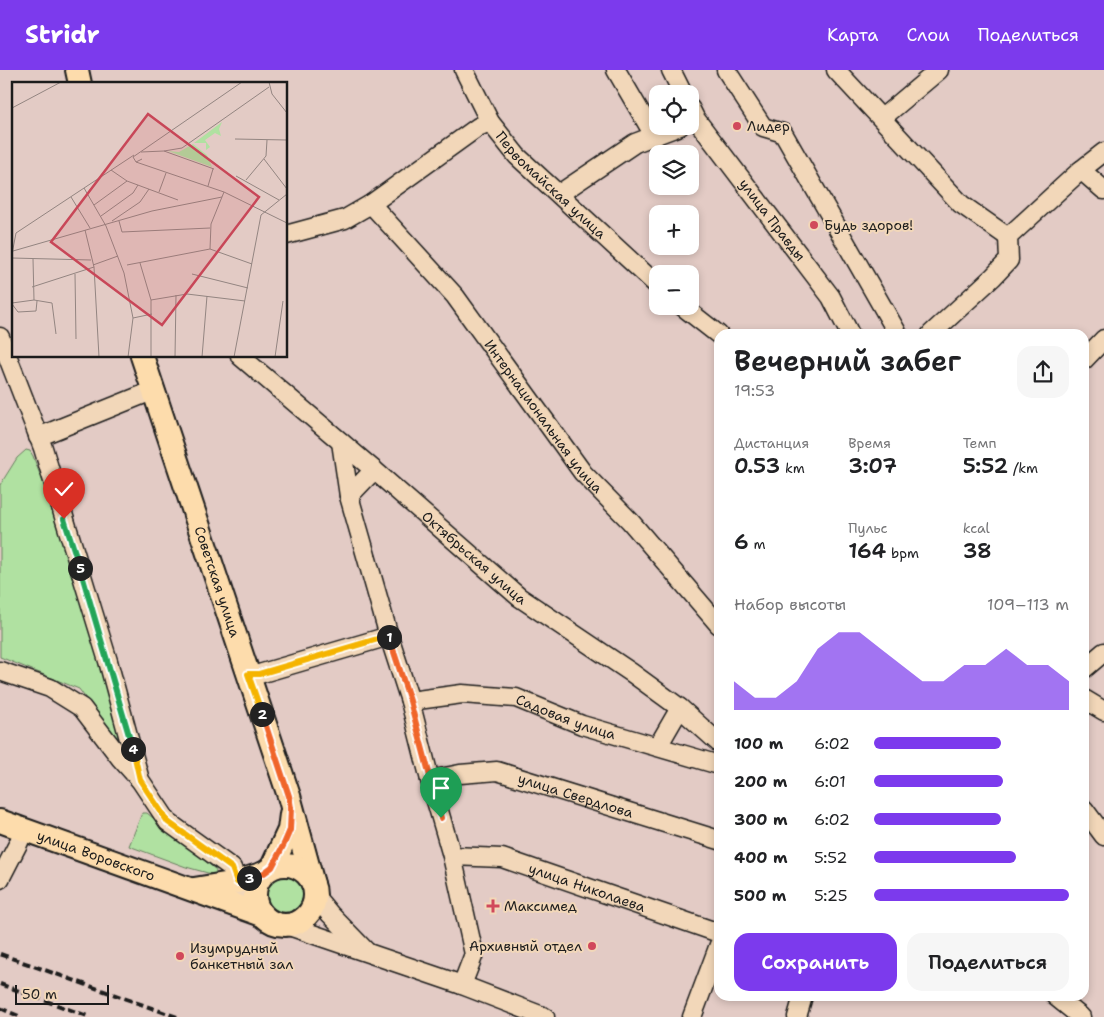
<!DOCTYPE html>
<html lang="ru">
<meta charset="utf-8">
<style>
:root{--surface:#fff;--page:#f6f6f6;--text:#202124;--muted:#757577;--accent:#7c3aed}
body{margin:0;font-family:"Shantell Sans",sans-serif;background:var(--page);color:var(--text);height:100vh;display:flex;flex-direction:column;font-size:19px;white-space:nowrap}
*{box-sizing:border-box;margin:0}
p{font-size:16px;color:var(--muted)}
.icon{flex:none;width:28px;height:28px;fill:none;stroke:currentColor;stroke-width:2;stroke-linecap:round;stroke-linejoin:round}
.map{position:relative;flex:1;overflow:hidden}
.side{position:absolute;left:714px;top:259px;width:375px;height:672px;display:flex;flex-direction:column;background:var(--surface);border-radius:15px;box-shadow:0 2px 8px #0003}
.side>*{flex:none}
.controls{position:absolute;left:649px;top:15px;display:grid;gap:10px}
.controls a{display:grid;place-items:center;width:50px;height:50px;border-radius:10px;background:var(--surface);box-shadow:0 2px 8px #0003;font-size:25px}
.scale{position:absolute;left:15px;bottom:12px;width:94px;box-sizing:border-box;padding-left:5px;border:2px solid #1c1c1c;border-top:0;font-size:14px;line-height:18px;white-space:nowrap;color:#1c1c1c;-webkit-text-stroke:4px #f2d7b9;paint-order:stroke}
.pin{position:absolute;display:grid;place-items:center;width:42px;height:42px;color:#fff;margin:-51px -21px;border-radius:50% 50% 50% 0;rotate:-45deg;box-shadow:0 0 5px #0007}
.pin .icon{rotate:45deg}
.km{position:absolute;width:25px;height:25px;margin:-12px;border-radius:50%;background:#222;color:#fff;font-size:14px;line-height:25px;text-align:center}
.round{display:grid;place-items:center;flex:none;width:52px;height:52px;border-radius:15px;background:var(--page)}
.summary{display:flex;align-items:center;justify-content:space-between;height:85px;padding:0 20px}
h1{font-size:28px;font-weight:600;line-height:38px}
.metrics{display:grid;grid-template-columns:repeat(3,1fr);gap:8px;height:85px;padding:5px 20px}
.metrics div{display:grid;align-content:center}
.metrics b{font-size:21px;font-weight:600}
.metrics small{font-size:14px;font-weight:400}
.metrics p{font-size:14px}
.chart{height:140px;padding:10px 20px}
.chart p{display:flex;justify-content:space-between}
.chart svg{width:100%;height:90px;margin-top:5px;fill:var(--accent);opacity:.7}
.action{display:flex;gap:10px;margin-top:auto;padding:10px 20px}
.action a{flex:1;height:58px;border-radius:15px;background:var(--accent);color:#fff;font-size:20px;font-weight:600;line-height:58px;text-align:center}
.action a+a{background:var(--page);color:var(--text)}
ul{padding:0 20px;list-style:none;font-size:16px}
li{display:grid;grid-template-columns:80px 60px 1fr;align-items:center;height:38px}
li i{height:12px;border-radius:6px;background:var(--accent)}
header{display:flex;align-items:center;gap:30px;box-sizing:border-box;height:70px;padding:0 25px;background:var(--accent);color:#fff}
header strong{font-size:24px}
nav{display:flex;gap:28px;margin-inline-start:auto;font-size:18px}
.map>svg:first-child{display:block}
</style>
<header>
<strong>Stridr</strong>
<nav><a>Карта</a><a>Слои</a><a>Поделиться</a></nav>
</header>
<div class="map">
<svg width="1104" height="947" viewBox="0 0 1104 947">
<rect width="100%" height="100%" fill="#e3cbc5"/>
<filter id="ink" filterUnits="userSpaceOnUse"><feTurbulence type="fractalNoise" baseFrequency=".02" numOctaves="2"/><feDisplacementMap in="SourceGraphic" scale="10" xChannelSelector="R" yChannelSelector="G"/><feConvolveMatrix kernelMatrix="1 2 1 2 8 2 1 2 1" color-interpolation-filters="sRGB"/></filter>
<g filter="url(#ink)">
<g fill="#b0e1a1" stroke="#667e5e">
<polygon points="26,380 30,381 33,386 51,434 128,679 125,683 79,619 0,587 0,415 17,388"/>
<polygon points="142,743 147,743 216,800 215,805 186,797 129,776"/>
<circle cx="285" cy="824" r="18"/>
</g>
<g fill="none" stroke-linecap="round" stroke-linejoin="round">
<defs>
<g id="minor">
<path id="s1" d="M 464,0 L 490,52 L 517,86 L 658,216"/>
<polyline points="616,0 655,67"/>
<polyline points="671,0 683,24"/>
<polyline points="726,0 763,57 783,63 898,264"/>
<polyline points="836,0 961,134 1008,167"/>
<path id="s2" d="M 690,38 L 695,48 L 831,227 L 850,264"/>
<polyline points="882,48 939,0"/>
<polyline points="1081,100 1104,120"/>
<polyline points="559,124 635,73 680,56"/>
<path id="s3" d="M 371,134 L 455,226 L 583,403 L 630,451 L 719,555"/>
<polyline points="286,165 345,149 371,134 478,57 490,52"/>
<polyline points="682,236 719,265"/>
<polyline points="931,264 993,207 1009,190 1008,167 1081,100 1104,82"/>
<polyline points="0,267 43,378 108,591 140,710 168,752 232,798 246,838"/>
<path id="s4" d="M 240,286 L 374,400 L 519,527 L 632,603 L 680,638 L 719,673"/>
<polyline points="1084,290 1104,269"/>
<polyline points="38,367 152,321"/>
<polyline points="341,372 349,426 374,400"/>
<polyline points="349,426 389,566 410,631 430,710 452,786 474,884 462,915"/>
<polyline points="1084,599 1104,582"/>
<polyline points="0,601 50,618 82,638 121,689 139,709"/>
<polyline points="249,604 259,604 389,566"/>
<polyline points="1084,629 1104,641"/>
<path id="s5" d="M 410,631 L 462,624 L 516,628 L 582,655 L 719,695"/>
<polyline points="658,676 680,638"/>
<path id="s6" d="M 430,710 L 460,704 L 497,701 L 719,770"/>
<polyline points="1084,739 1104,766"/>
<path id="s7" d="M 452,786 L 502,788 L 719,863"/>
<polyline points="0,809 18,774 24,760"/>
<polyline points="315,826 330,844 366,881"/>
<polyline points="286,855 462,915 545,947"/>
<polyline points="1055,926 1081,947"/>
<polyline points="692,947 719,875"/>
<polyline points="797,947 803,926"/>
</g>
<g id="major">
<polyline points="77,0 80,14"/>
<path id="s8" d="M 142,286 L 289,726 L 313,814"/>
<path id="s9" d="M 0,751 L 262,845"/>
<circle cx="285" cy="825" r="30"/>
<polyline points="272,797 289,760 291,744"/>
<polyline points="194,819 237,812 264,803"/>
</g>
</defs>
<use href="#minor" stroke="#1c1c1c" stroke-width="21"/>
<use href="#major" stroke="#1c1c1c" stroke-width="26"/>
<use href="#minor" stroke="#f2d7b9" stroke-width="18"/>
<use href="#major" stroke="#fddcac" stroke-width="22"/>
<g stroke="#1c1c1c" stroke-width="4" stroke-dasharray="8 4" stroke-linecap="butt">
<polyline points="0,884 177,947"/>
<polyline points="0,914 90,947"/>
<polyline points="0,938 21,947"/>
</g>
</g>
</g>
<g fill="none" stroke-linecap="round" stroke-linejoin="round" filter="url(#ink)">
<defs>
<polyline id="split-1" points="389,567 410,631 441,748"/>
<polyline id="split-2" points="262,644 248,604 259,604 388,566 389,567"/>
<polyline id="split-3" points="249,808 264,803 272,797 284,774 290,760 291,738 289,726 262,644"/>
<polyline id="split-4" points="133,679 140,710 168,752 232,798 237,812 249,808"/>
<polyline id="split-5" points="80,498 133,679"/>
<polyline id="split-6" points="64,449 80,498"/>
</defs>
<use href="#split-1" stroke="#fff" stroke-width="10"/>
<use href="#split-2" stroke="#fff" stroke-width="10"/>
<use href="#split-3" stroke="#fff" stroke-width="10"/>
<use href="#split-4" stroke="#fff" stroke-width="10"/>
<use href="#split-5" stroke="#fff" stroke-width="10"/>
<use href="#split-6" stroke="#fff" stroke-width="10"/>
<use href="#split-1" stroke="#f0652b" stroke-width="6"/>
<use href="#split-2" stroke="#f5b400" stroke-width="6"/>
<use href="#split-3" stroke="#f0652b" stroke-width="6"/>
<use href="#split-4" stroke="#f5b400" stroke-width="6"/>
<use href="#split-5" stroke="#22a559" stroke-width="6"/>
<use href="#split-6" stroke="#22a559" stroke-width="6"/>
</g>
<g fill="#d1495b" stroke="#f2d7b9" stroke-width="2">
<circle cx="737" cy="56" r="5"/>
<circle cx="814" cy="155" r="5"/>
<path d="M490.5 828.5h5v5h5v5h-5v5h-5v-5h-5v-5h5z"/>
<circle cx="592" cy="876" r="5"/>
<circle cx="180" cy="886" r="5"/>
</g>
<g text-anchor="middle" stroke-width="4" stroke-linejoin="round" paint-order="stroke">
<g font-size="14" fill="#1c1c1c" stroke="#f2d7b9" text-anchor="start">
<text x="747" y="61">Лидер</text>
<text x="824" y="160">Будь здоров!</text>
<text x="504" y="841">Максимед</text>
<text x="582" y="881" text-anchor="end">Архивный отдел</text>
<text x="190" y="883">Изумрудный<tspan x="190" dy="16">банкетный зал</tspan></text>
</g>
<g font-size="14" fill="#1c1c1c" stroke="#f2d7b9">
<text dy="5" stroke="none"><textPath href="#s1" startOffset="146">Первомайская улица</textPath></text>
<text dy="5" stroke="none"><textPath href="#s2" startOffset="139">улица Правды</textPath></text>
<text dy="5" stroke="none"><textPath href="#s3" startOffset="274">Интернациональная улица</textPath></text>
<text dy="5" stroke="none"><textPath href="#s4" startOffset="309">Октябрьская улица</textPath></text>
<text dy="5" stroke="none"><textPath href="#s8" startOffset="238">Советская улица</textPath></text>
<text dy="5" stroke="none"><textPath href="#s5" startOffset="160">Садовая улица</textPath></text>
<text dy="5" stroke="none"><textPath href="#s6" startOffset="150">улица Свердлова</textPath></text>
<text dy="5" stroke="none"><textPath href="#s9" startOffset="102">улица Воровского</textPath></text>
<text dy="5" stroke="none"><textPath href="#s7" startOffset="140">улица Николаева</textPath></text>
</g>
</g>
<g transform="translate(12 12)">
<rect width="275" height="275" fill="#e3cbc5"/>
<path d="M 210,40 L 207,47 L 209,54 L 203,51 L 193,58 L 198,65 L 194,68 L 194,61 L 182,61 ZM 181,62 L 195,73 L 200,85 L 156,69 L 167,70 Z" fill="#b0e1a1"/>
<path fill="none" stroke="#938581" stroke-width="1" d="M 257,0 L 260,12 L 275,31M 0,26 L 49,0M 223,57 L 275,58M 152,69 L 170,66 L 257,5M 129,70 L 152,69 L 202,87M 130,77 L 124,80 L 121,75 L 230,0M 252,77 L 275,107M 124,80 L 212,110 L 275,141M 99,88 L 115,99 L 166,118M 224,94 L 267,118M 234,98 L 254,74 L 255,58M 196,104 L 201,87M 72,106 L 94,144 L 112,191 L 121,236 L 116,275M 147,110 L 154,91M 59,115 L 78,146M 82,123 L 115,99M 89,134 L 121,111 L 126,103M 100,139 L 128,120 L 137,107M 107,139 L 110,150 L 198,146M 73,148 L 82,185 L 87,275M 4,151 L 122,73M 198,167 L 199,142 L 212,110M 1,169 L 140,129 L 210,115M 0,172 L 4,151M 0,176 L 79,178M 21,177 L 22,218M 128,181 L 139,218 L 139,275M 81,183 L 106,174M 115,183 L 198,167 L 240,182M 63,192 L 64,257M 180,192 L 236,206M 20,205 L 82,185M 139,218 L 175,212 L 233,219M 0,221 L 22,218 L 40,221 L 44,252M 0,222 L 6,230 L 24,229 L 25,219M 121,236 L 140,232M 163,275 L 164,213M 190,275 L 195,214M 222,275 L 249,133 L 275,112M 263,275 L 271,219"/>
<path fill="#c84758" fill-opacity="0.15" stroke="#c84758" stroke-width="2.5" d="M 136,32 L 247,115 L 150,243 L 39,160 Z"/>
<rect width="275" height="275" fill="none" stroke="#1c1c1c" stroke-width="2.5"/>
</g>
</svg>
<div class="controls">
<a><svg class="icon" aria-label="locate" viewBox="0 0 24 24"><circle cx="12" cy="12" r="6"/><path d="M12 2v4M12 18v4M2 12h4M18 12h4"/></svg></a>
<a><svg class="icon" aria-label="layers" viewBox="0 0 24 24"><path d="M12 4l9 5-9 5-9-5zM3 14l9 5 9-5"/></svg></a>
<a>+</a>
<a>−</a>
</div>
<div class="scale">50 m</div>
<div class="pin" style="left:441px;top:748px;background:#1e9e55"><svg class="icon" aria-label="arrive" viewBox="0 0 24 24"><path d="M6 21V4h12l-3 4 3 4H6"/></svg></div>
<div class="pin" style="left:64px;top:449px;background:#d93025"><svg class="icon" aria-label="check" viewBox="0 0 24 24"><path d="M5 12l5 5 9-10"/></svg></div>
<b class="km" style="left:389px;top:567px">1</b>
<b class="km" style="left:262px;top:644px">2</b>
<b class="km" style="left:249px;top:808px">3</b>
<b class="km" style="left:133px;top:679px">4</b>
<b class="km" style="left:80px;top:498px">5</b>
<section class="side">
<div class="summary"><div><h1>Вечерний забег</h1><p>19:53</p></div><a class="round"><svg class="icon" aria-label="share" viewBox="0 0 24 24"><path d="M12 15V3M7 8l5-5 5 5M5 13v7h14v-7"/></svg></a></div>
<div class="metrics">
<div><p>Дистанция</p><b>0.53<small> km</small></b></div>
<div><p>Время</p><b>3:07</b></div>
<div><p>Темп</p><b>5:52<small> /km</small></b></div>
</div>
<div class="metrics">
<div><b>6<small> m</small></b></div>
<div><p>Пульс</p><b>164<small> bpm</small></b></div>
<div><p>kcal</p><b>38</b></div>
</div>
<div class="chart"><p><span>Набор высоты</span>109–113 m</p>
<svg viewBox="0 0 160 44" preserveAspectRatio="none"><path d="M0 44V30L10 38L20 38L30 30L40 14L50 6L60 6L70 14L80 22L90 30L100 30L110 22L120 22L130 14L140 22L150 22L160 30V44z"/></svg>
</div>
<ul>
<li><b>100 m</b>6:02<i style="width:65%"></i></li>
<li><b>200 m</b>6:01<i style="width:66%"></i></li>
<li><b>300 m</b>6:02<i style="width:65%"></i></li>
<li><b>400 m</b>5:52<i style="width:73%"></i></li>
<li><b>500 m</b>5:25<i style="width:100%"></i></li>
</ul>
<div class="action"><a>Сохранить</a><a>Поделиться</a></div>
</section>
</div>
